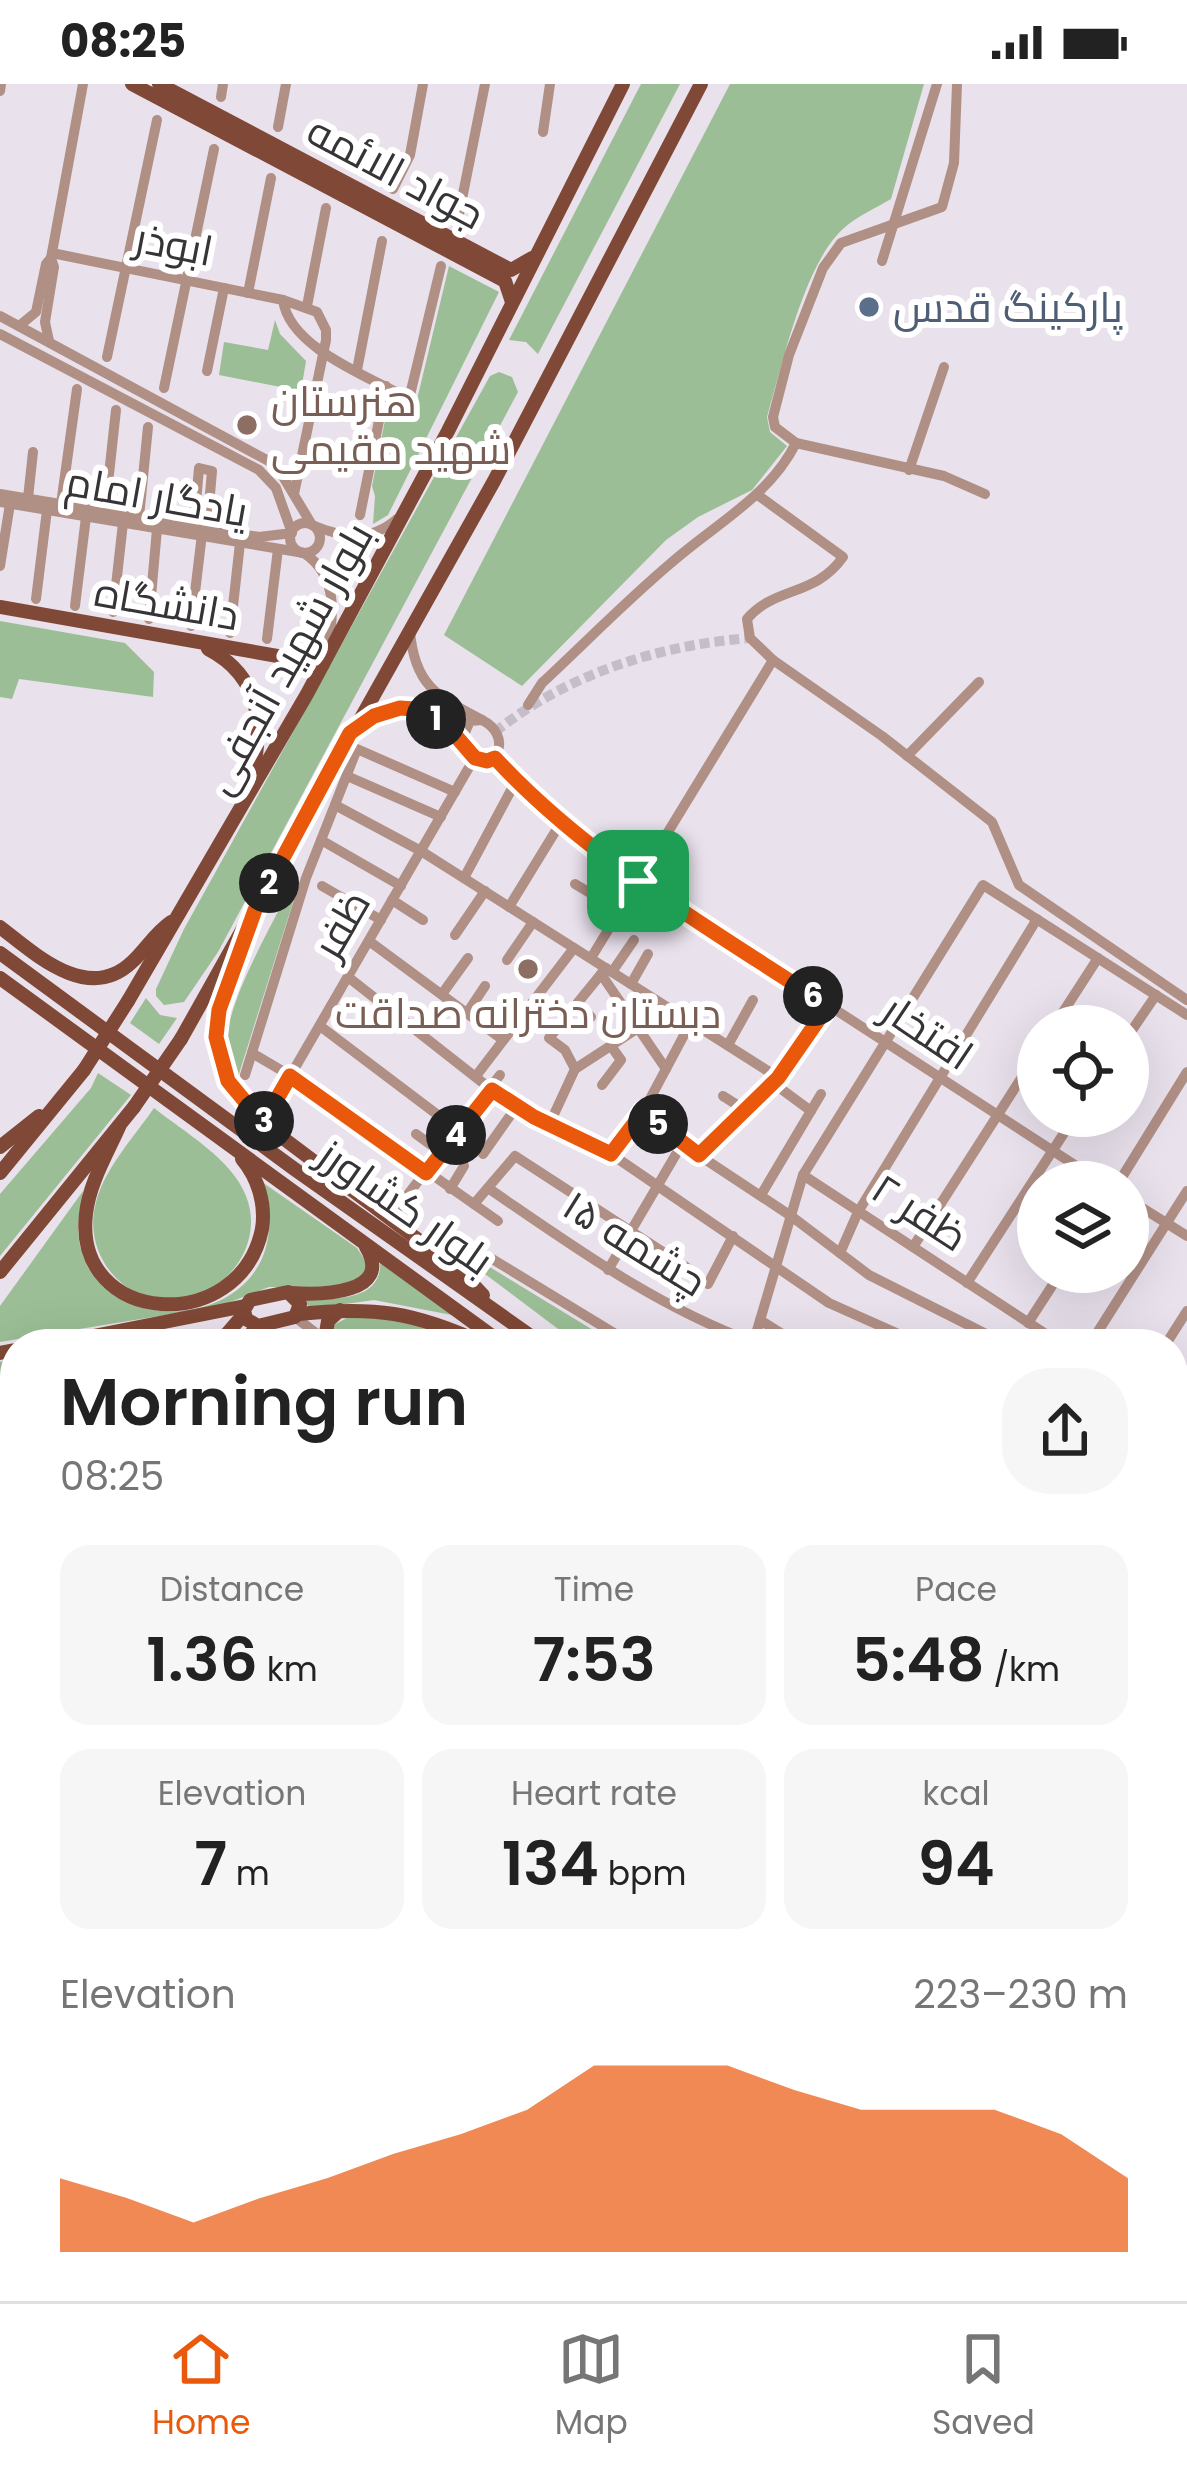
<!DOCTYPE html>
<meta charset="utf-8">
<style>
:root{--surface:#fff;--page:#f6f6f6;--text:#222;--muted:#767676;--line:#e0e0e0;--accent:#ea580c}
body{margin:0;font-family:Poppins,Cairo,sans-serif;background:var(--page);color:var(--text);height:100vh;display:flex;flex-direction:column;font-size:45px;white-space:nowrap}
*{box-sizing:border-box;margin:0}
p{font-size:39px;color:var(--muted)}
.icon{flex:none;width:66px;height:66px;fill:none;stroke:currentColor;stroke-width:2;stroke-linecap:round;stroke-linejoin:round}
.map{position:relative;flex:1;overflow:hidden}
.drawer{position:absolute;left:0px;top:1245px;width:1188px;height:972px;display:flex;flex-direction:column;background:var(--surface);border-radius:48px 48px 0 0;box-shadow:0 12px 48px #0002}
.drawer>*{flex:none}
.tools{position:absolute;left:1017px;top:921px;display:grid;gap:24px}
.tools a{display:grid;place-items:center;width:132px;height:132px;border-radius:50%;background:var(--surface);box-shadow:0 12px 48px #0002;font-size:60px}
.pin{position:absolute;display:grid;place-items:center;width:102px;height:102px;color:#fff;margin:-51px;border-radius:24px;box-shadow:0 6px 18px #0006}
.km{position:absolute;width:60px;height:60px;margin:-30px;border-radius:50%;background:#222;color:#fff;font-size:33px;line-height:60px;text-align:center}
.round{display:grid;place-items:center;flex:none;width:126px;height:126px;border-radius:48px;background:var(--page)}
.head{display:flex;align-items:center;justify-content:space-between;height:204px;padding:0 60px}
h1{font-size:66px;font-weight:600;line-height:90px}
.stats{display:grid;grid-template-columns:repeat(3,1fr);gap:18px;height:204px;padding:12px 60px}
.stats div{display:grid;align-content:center;border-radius:30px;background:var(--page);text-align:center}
.stats b{font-size:60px;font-weight:600}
.stats small{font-size:33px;font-weight:400}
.stats p{font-size:33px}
.chart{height:336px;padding:24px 60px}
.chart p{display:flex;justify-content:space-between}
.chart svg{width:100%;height:216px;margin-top:12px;fill:var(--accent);opacity:.7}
.status{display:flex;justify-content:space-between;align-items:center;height:84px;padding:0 60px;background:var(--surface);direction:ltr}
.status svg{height:33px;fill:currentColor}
.menu{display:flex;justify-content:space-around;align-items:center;height:168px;border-top:3px solid var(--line);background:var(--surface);font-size:33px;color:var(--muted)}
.menu a{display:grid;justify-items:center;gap:6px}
.menu .active{color:var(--accent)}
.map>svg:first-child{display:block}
</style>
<div class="status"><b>08:25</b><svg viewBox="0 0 49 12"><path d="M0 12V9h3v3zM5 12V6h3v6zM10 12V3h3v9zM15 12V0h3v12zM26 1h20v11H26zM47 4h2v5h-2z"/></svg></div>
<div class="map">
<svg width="1187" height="2217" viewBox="0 0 1187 2217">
<rect width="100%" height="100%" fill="#e9e1ec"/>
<g fill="#9bbe96">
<polygon points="641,0 680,0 538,270 526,258 509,256"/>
<path d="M 730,0 L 924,0 L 891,115 C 876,124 857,132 844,144 C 804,179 782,282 767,333 L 770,348 L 787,362 L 752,406 L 698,433 L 666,456 L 522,602 L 444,551 Z"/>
<polygon points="449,182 499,208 388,431 373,440 375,412 372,402 390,311 415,324"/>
<polygon points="275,236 280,250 306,277 301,307 219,291 224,258 268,266"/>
<polygon points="499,288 512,293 518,308 482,375 218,868 184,918 164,921 156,912 156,905 184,845 490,292"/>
<polygon points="0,537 125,559 154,588 153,613 19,595 12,615 0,613"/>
<path d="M 290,804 L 294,815 L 237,996 C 233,985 228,973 227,960 C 225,921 272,841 290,804 Z"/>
<polygon points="146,914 160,931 177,934 159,960 130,939"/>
<polygon points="98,989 131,1011 0,1172 0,1110 91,1004"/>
<path d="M 154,1024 C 184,1048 232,1075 246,1112 C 267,1164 219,1220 165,1216 C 116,1213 83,1165 96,1118 C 105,1084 134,1053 154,1024 Z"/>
<path d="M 262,1098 L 357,1164 L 368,1181 L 361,1196 L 334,1203 L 269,1203 L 220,1222 L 0,1258 L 0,1222 L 83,1107 C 82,1119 78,1133 78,1145 C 82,1271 312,1250 262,1098 Z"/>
<polygon points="465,1168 616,1260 578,1260 461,1172"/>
<path d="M 380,1176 L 457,1232 L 374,1216 L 310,1225 L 304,1215 C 333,1215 384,1218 380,1176 Z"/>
<polygon points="383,1232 438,1248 455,1260 347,1260 328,1244 347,1234"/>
<polygon points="15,1275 15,1486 0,1503 0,1278"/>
<polygon points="1173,1850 1187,1863 1187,1978 1173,1966"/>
<polygon points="1173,2130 1187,2142 1187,2217 1161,2217 1143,2202 1173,2202"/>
<polygon points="634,2202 727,2202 714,2217 623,2217"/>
</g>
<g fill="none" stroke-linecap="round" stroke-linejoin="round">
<path stroke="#c5bec8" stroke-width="10" stroke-dasharray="10 5" stroke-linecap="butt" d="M 495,648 C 567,590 659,561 750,554"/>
<g stroke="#b08f85" stroke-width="10">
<polyline points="0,7 1,0"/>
<polyline points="221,13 223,0"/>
<polyline points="278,43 286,0"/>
<polyline points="543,48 550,0"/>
<polyline points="393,105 410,71 423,0"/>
<polyline points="458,135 485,0"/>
<polyline points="52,169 283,216 317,228 326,246 326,256 294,410"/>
<polyline points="882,177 937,0"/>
<polyline points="248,209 271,94"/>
<path d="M 283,216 C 289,264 370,293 409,315 L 441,182"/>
<polyline points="307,222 326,124"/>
<path d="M 0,232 L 276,381 L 312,441 C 343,454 371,458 397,435"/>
<polyline points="19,242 36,228 46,180 51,174"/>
<polyline points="0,250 259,386 276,404 292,449 259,453 0,410"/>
<polyline points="49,257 45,238 54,183 51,174 83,0"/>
<polyline points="107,273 157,36"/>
<polyline points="357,286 382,157"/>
<polyline points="207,287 224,204"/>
<polyline points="164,304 214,65"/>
<polyline points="796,359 944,392 985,410"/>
<polyline points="909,386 944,283"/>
<path d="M 759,412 L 843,473 C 815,513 775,502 747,535 L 750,554 L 773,576 L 882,652 L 992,738 L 1019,801 L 1187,916"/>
<polyline points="28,414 33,368"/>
<path d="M 0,418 L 304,469 C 337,491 335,529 327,565"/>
<polyline points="61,420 77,305"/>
<polyline points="105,427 116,326"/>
<polyline points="360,431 386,302"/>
<polyline points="139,433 148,343"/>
<circle cx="305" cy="454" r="15"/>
<polyline points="194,442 199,384 212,387 207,445"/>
<polyline points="0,482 10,420"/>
<polyline points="36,515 47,426"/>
<polyline points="75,522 86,433"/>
<polyline points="113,528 123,439"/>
<polyline points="149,535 157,445"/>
<polyline points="191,542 202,450"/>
<path d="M 410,548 C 415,602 437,612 482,636"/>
<polyline points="230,549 240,459"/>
<polyline points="267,555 278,465"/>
<path d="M 528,621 L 542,599 C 585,559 626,517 671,479 C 715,440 769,413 796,359 L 775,343 L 773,333 L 789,271 L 823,184 L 841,159 L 942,123 L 954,79 L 957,0"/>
<path d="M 482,636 C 496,643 503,656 497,670 L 487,677 L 471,669 L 463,653 L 470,637 Z"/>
<path d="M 357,643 C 403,611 422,626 463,653"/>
<polyline points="907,672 979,598"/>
<polyline points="495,673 516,697 637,797 1101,1098"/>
<polyline points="347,692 441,733"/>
<polyline points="335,721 421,767 779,994"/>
<polyline points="321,756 401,802"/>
<polyline points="464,794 516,697"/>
<polyline points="575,800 620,827"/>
<polyline points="322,802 381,836"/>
<polyline points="392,816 423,836"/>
<polyline points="509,823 555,748"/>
<polyline points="455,851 485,807"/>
<polyline points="369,857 503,956"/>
<polyline points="591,874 773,576"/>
<polyline points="507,876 533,838"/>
<polyline points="612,888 634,856"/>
<polyline points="601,890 666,985"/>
<polyline points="348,893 492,1006 534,1033 611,1070 829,1219 921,1260"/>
<polyline points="631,900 648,870"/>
<polyline points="442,910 468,874"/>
<polyline points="577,920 591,933"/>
<polyline points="467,929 485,902"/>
<polyline points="320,942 459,1047"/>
<polyline points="1054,942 1098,874"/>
<polyline points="1128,952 1156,911"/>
<polyline points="728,961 753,916"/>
<polyline points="252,969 291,992 498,1137"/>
<polyline points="575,985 565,966 549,954 606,884"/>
<polyline points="575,985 638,944"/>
<polyline points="245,991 306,794 357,665 455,708"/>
<polyline points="476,992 574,864"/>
<polyline points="773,999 811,1027"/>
<polyline points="602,1001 621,976 611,962"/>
<polyline points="723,1012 745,1026"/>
<polyline points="643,1028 682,1060 791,1132 869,1191 1006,1260"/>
<polyline points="263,1039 475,673"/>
<polyline points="550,1039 575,985"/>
<polyline points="416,1050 442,1069"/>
<polyline points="483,1070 517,1022"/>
<polyline points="611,1070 643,1028 691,938"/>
<polyline points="699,1071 779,994 828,922"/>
<polyline points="803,1091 1061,1260"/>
<polyline points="1119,1098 1187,988"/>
<path d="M 488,1104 C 573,1162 655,1222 753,1258"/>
<polyline points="450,1105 464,1082"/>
<polyline points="761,1111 821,1010"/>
<polyline points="1128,1115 1187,1152"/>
<polyline points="474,1120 515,1072 686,1183"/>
<polyline points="389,1135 500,991"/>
<polyline points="913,1163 1038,968"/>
<polyline points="435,1168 466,1159 632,1260"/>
<polyline points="840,1169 858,1128 1037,835"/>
<polyline points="608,1186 682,1060"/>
<polyline points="967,1199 1075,1032"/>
<polyline points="708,1200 733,1152"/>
<polyline points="295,1233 330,1260"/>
<polyline points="760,1236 798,1260"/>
<polyline points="1028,1239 1061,1188"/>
<polyline points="258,1242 260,1260"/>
<polyline points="753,1260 803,1091 983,801 1187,931"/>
<polyline points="1090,1260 1187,1107"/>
<polyline points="1166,1260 1187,1227"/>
<polyline points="1173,1334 1187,1343"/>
<polyline points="1173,1392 1187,1377"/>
<polyline points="1173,1665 1187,1647"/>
<polyline points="1173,1743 1187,1755"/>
<polyline points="0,1751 15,1750"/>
<polyline points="11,1810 15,1853"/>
<polyline points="0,1898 15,1897"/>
<polyline points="0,1973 15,1971"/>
<polyline points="0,2014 11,2121"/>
<polyline points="50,2202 51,2217"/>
<polyline points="114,2202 115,2217"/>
<polyline points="178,2202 179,2217"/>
<polyline points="222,2202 228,2217"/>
<polyline points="350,2202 351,2217"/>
<polyline points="387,2202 389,2217"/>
<polyline points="492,2202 493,2217"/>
<polyline points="773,2202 779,2217"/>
<polyline points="856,2202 862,2217"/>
<polyline points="1028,2202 1034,2217"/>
<polyline points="232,2217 239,2210 304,2202"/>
<polyline points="931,2217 953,2209"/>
<polyline points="1083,2217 1106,2208"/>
</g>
<g stroke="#804836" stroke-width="14">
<polyline points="132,0 505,197 512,218"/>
<polyline points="159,0 511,186 532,174"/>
<polyline points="0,523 323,580"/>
<path d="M 208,565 C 264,594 264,646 250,701"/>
<path d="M 0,843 C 35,870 88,920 132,878 C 146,865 155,849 171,838"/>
<polyline points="249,845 217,940 220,977 228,997 263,1039 461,1188 483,1211"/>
<polyline points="0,869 293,1084 542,1260"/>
<polyline points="0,894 503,1260"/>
<polyline points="128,917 307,610 448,347 623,0"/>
<polyline points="181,955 494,397 701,0"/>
<path d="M 119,1043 C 107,1070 89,1100 86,1130 C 73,1242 240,1253 262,1145 C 266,1120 258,1094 242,1075"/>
<polyline points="0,1063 39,1032"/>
<polyline points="0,1089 84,986"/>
<polyline points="0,1188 134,1023"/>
<polygon points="288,1208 300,1220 295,1233 258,1242 246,1235 244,1226 250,1216"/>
<path d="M 291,1209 C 321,1211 394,1210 366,1163"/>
<path d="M 299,1230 C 374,1222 415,1228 484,1260"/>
<polyline points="325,1255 328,1237 340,1226"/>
<polyline points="53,1260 245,1222"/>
<polyline points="218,1260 244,1230"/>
<polyline points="242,1260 258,1242"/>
<polyline points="0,1269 15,1266"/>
<polyline points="0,1518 15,1501"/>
<polyline points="0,1541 15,1523"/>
<polyline points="1173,1794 1187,1807"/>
<polyline points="1173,1830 1187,1842"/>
<polyline points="526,2217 538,2202"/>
<polyline points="559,2217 571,2202"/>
</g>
<g stroke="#804836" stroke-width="14">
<polyline points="84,986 128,917"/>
<polyline points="134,1023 181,955"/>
</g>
</g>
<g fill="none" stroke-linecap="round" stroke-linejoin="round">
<defs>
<path id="route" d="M 400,624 C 439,624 453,650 475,674 L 487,677 L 495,674 C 589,776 713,846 828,922 L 778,994 L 699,1071 L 643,1028 L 611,1070 L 534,1033 L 492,1006 L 426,1089 L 290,992 L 263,1039 L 228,997 L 216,953 L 219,926 L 255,826 L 350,649 L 374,632 Z"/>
</defs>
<use href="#route" stroke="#fff" stroke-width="24"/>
<use href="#route" stroke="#ea580c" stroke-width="15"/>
</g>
<circle fill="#5c6f8a" stroke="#fff" stroke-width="4.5" cx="869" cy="223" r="12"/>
<g fill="#8d6e63" stroke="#fff" stroke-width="4.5">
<circle cx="247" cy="341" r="12"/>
<circle cx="528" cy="885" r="12"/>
</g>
<g text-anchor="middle" stroke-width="12" stroke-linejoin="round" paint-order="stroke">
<g font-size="42" fill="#373438" stroke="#fff">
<text transform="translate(396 88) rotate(28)" y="15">جواد الائمه</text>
<text transform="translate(174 160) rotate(11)" y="15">ابوذر</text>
<text transform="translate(157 412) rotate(10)" y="15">یادگار امام</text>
<text transform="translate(167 519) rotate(10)" y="15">دانشگاه</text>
<text transform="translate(288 574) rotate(-61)" y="15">بلوار شهید آنجفی</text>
<text transform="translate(341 840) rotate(-60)" y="15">ظفر</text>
<text transform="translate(928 948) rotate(34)" y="15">افتخار</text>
<text transform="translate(406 1123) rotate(35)" y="15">بلوار کشاورز</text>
<text transform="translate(920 1128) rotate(33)" y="15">ظفر ۲</text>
<text transform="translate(635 1159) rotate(32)" y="15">چشمه ۱۵</text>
</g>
<g font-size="42" fill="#4e5e75" stroke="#fff" text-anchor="start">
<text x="893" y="238">پارکینگ قدس</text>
</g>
<g font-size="42" fill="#785e54" stroke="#fff" text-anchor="start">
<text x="271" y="332">هنرستان<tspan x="271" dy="48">شهید مقیمی</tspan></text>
<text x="528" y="944" text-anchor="middle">دبستان دخترانه صداقت</text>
</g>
</g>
</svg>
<div class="tools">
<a><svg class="icon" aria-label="locate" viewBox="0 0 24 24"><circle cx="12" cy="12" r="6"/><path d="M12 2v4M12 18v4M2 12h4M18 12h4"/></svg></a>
<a><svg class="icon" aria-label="layers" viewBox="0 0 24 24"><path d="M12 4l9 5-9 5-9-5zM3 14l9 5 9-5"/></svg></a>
</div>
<div class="pin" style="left:638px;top:797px;background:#1e9e55"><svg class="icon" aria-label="arrive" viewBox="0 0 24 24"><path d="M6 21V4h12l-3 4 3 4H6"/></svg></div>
<b class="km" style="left:436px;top:635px">1</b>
<b class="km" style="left:269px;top:799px">2</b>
<b class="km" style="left:264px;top:1037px">3</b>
<b class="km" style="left:456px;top:1051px">4</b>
<b class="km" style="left:658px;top:1040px">5</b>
<b class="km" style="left:813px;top:912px">6</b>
<section class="drawer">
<div class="head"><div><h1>Morning run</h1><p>08:25</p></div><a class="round"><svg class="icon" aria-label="share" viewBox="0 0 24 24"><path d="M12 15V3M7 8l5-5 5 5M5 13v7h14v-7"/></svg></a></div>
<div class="stats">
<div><p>Distance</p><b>1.36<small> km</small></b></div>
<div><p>Time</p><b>7:53</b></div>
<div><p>Pace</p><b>5:48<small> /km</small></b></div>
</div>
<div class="stats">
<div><p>Elevation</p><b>7<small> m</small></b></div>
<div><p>Heart rate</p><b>134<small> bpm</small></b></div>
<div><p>kcal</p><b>94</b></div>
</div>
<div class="chart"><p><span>Elevation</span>223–230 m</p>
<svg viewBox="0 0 160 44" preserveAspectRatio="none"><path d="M0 44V29L10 33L20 38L30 33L40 29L50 24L60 20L70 15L80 6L90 6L100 6L110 11L120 15L130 15L140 15L150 20L160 29V44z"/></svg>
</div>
</section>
</div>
<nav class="menu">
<a class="active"><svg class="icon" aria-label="home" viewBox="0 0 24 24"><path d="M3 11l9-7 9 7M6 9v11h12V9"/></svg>Home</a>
<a><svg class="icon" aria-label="map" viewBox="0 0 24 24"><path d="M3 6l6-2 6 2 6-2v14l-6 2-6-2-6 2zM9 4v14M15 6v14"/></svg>Map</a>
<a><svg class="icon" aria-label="saved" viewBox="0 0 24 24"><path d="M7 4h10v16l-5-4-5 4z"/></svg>Saved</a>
</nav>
